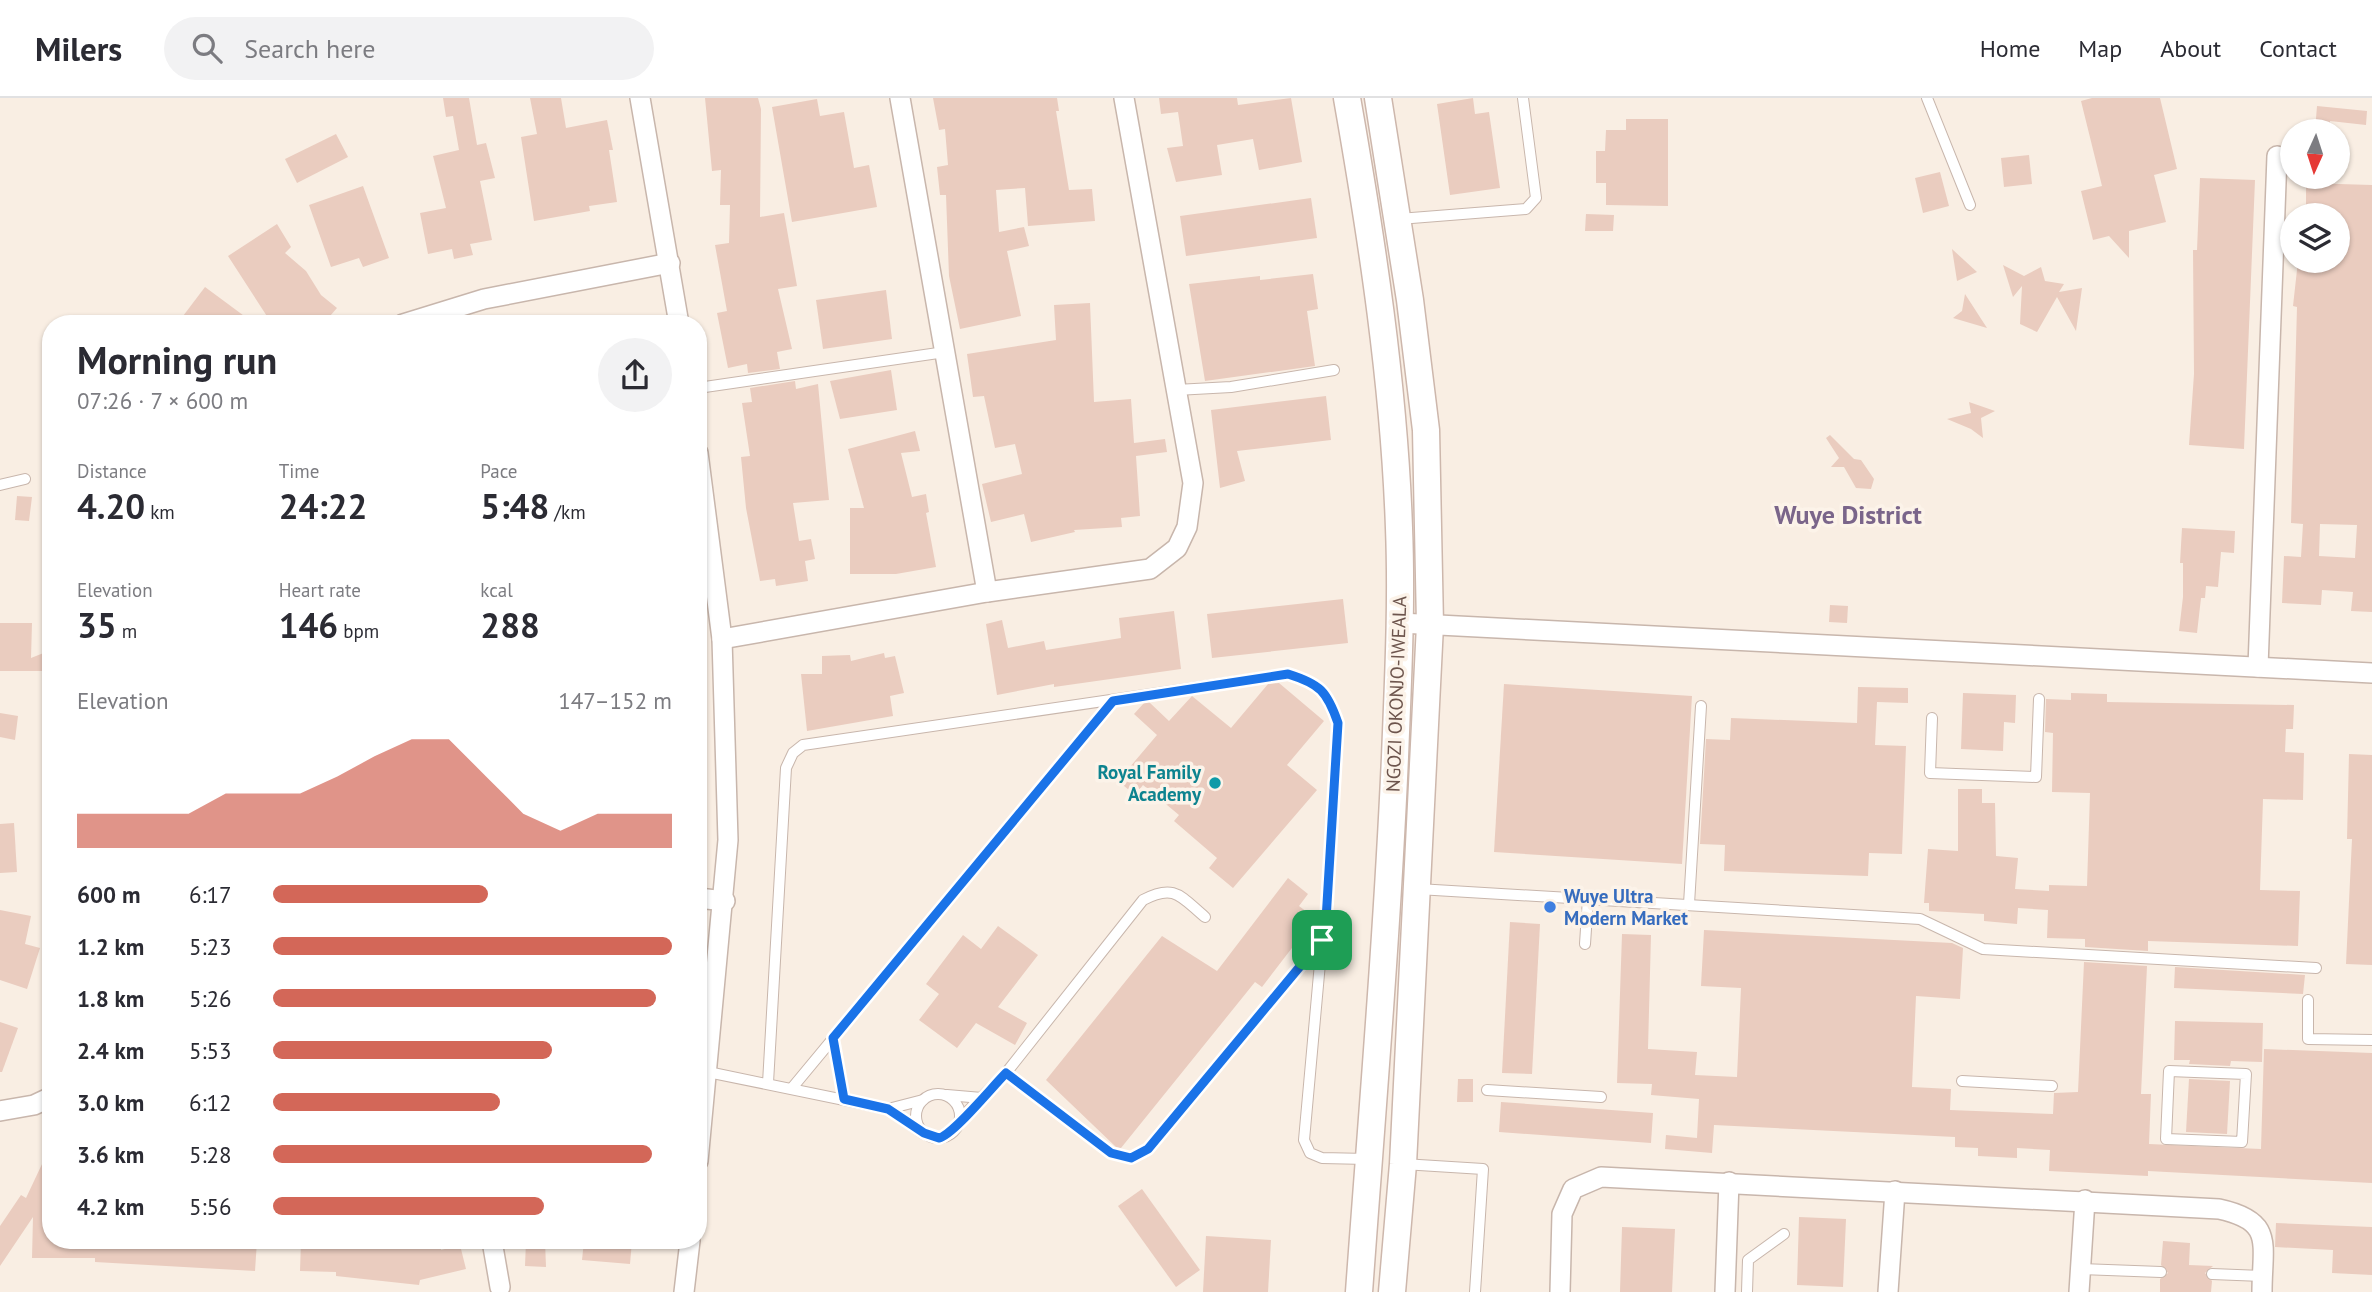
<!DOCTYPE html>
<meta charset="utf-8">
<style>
:root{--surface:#fff;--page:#f2f2f3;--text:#2b2b33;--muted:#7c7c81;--line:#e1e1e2;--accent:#d36758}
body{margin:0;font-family:"PT Sans",sans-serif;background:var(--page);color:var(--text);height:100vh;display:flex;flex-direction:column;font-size:26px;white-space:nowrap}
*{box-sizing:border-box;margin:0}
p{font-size:23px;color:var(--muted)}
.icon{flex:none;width:38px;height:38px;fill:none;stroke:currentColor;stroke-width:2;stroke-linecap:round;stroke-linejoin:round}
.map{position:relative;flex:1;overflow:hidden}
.panel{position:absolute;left:42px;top:217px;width:665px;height:934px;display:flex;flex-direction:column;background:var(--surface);border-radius:28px;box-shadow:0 2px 5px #0004}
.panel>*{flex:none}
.needle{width:46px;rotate:183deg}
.tools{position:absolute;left:2280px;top:21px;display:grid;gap:14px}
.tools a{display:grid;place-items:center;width:70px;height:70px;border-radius:50%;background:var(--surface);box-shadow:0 2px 5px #0004;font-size:35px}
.pin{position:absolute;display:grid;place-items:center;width:60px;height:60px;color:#fff;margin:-30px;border-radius:14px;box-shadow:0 4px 10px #0006}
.round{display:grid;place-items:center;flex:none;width:74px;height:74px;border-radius:37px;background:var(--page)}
.summary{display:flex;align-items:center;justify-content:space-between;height:119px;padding:0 35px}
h1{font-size:38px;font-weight:600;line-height:52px}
.metrics{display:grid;grid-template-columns:repeat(3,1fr);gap:10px;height:119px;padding:7px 35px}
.metrics div{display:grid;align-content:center}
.metrics b{font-size:35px;font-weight:600}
.metrics small{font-size:19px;font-weight:400}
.metrics p{font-size:19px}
.chart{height:196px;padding:14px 35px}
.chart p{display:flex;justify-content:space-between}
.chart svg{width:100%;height:126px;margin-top:7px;fill:var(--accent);opacity:.7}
ul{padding:0 35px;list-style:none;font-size:23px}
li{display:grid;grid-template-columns:112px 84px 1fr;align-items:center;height:52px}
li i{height:18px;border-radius:9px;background:var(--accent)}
header{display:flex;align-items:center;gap:42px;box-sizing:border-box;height:98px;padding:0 35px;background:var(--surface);border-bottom:2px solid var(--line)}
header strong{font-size:33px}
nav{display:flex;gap:38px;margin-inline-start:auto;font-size:24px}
.search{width:490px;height:63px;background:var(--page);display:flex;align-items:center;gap:18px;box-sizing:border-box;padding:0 24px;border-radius:38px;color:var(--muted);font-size:26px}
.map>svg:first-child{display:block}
</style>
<header>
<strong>Milers</strong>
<div class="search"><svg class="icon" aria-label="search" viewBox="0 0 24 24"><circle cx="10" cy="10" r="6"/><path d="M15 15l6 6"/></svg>Search here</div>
<nav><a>Home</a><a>Map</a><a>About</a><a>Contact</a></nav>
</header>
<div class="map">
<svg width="2372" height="1194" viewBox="0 0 2372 1194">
<rect width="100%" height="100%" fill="#f9eee3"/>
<g fill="#eaccbf" fill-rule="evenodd">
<polygon points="443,0 469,0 477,47 486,45 495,80 480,83 492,142 470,146 473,157 454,161 452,151 428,156 420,115 446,110 433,58 459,52 453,18 446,19"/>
<polygon points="530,0 561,0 566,30 607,22 613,52 609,52 617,104 589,108 590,113 534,123 521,39 537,36"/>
<polygon points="705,0 758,0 761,11 760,119 784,115 797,188 778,191 792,251 777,254 780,271 748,275 747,266 728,270 717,215 727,213 715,147 729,145 730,107 720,107 721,72 712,73"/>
<polygon points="933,0 1057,0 1059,13 1056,13 1069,92 1092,91 1095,123 1028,128 1025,90 996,92 999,134 1024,129 1029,148 1007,153 1021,218 960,231 949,178 946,97 940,97 937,69 948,67 945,31 939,32"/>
<polygon points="1159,0 1237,0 1238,7 1291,0 1302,64 1259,72 1253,41 1217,47 1222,77 1176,84 1167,50 1183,48 1178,14 1161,16"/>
<polygon points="1473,0 1475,16 1489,14 1500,90 1450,97 1437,6"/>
<polygon points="2092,0 2160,0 2177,71 2154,77 2166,124 2129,133 2129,160 2109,138 2093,142 2081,93 2102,88 2081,3"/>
<polygon points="817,1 820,18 844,14 854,70 869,67 877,109 792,124 772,9"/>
<polygon points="2317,8 2367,13 2366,27 2330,23 2329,33 2315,33"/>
<polygon points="1626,21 1668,21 1668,108 1606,107 1606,85 1596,85 1596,53 1605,53 1606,32 1626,32"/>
<polygon points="336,36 348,59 297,85 285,61"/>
<polygon points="2029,57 2032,86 2004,89 2001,60"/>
<polygon points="1940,74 1949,108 1923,115 1915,80"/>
<polygon points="2200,80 2255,82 2244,351 2189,347 2194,276 2193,152 2197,152"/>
<path d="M 2306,85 L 2372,87 L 2372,514 L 2351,513 L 2353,494 L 2322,492 L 2321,507 L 2282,505 L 2284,458 L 2301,459 L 2303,426 L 2291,425 L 2297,209 L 2293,208 L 2298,163 L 2338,163 L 2338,117 L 2306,117 ZM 2320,426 L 2357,427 L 2355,460 L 2319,458 Z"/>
<polygon points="363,88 389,160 363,169 359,160 331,169 309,107"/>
<polygon points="1311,100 1317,140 1186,158 1180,118"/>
<polygon points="1586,116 1614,117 1613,133 1585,133"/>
<polygon points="277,126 291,149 285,155 306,173 321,197 337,210 323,226 272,226 228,158"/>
<polygon points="1952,151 1977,174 1957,183"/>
<polygon points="2003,167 2024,178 2041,169 2045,183 2064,186 2059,194 2082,190 2076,233 2057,199 2037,234 2020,226 2022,188 2013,199"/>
<polygon points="1313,176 1318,211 1307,213 1315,268 1205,283 1189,186 1260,178 1260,182"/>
<polygon points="205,189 255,226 177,226"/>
<polygon points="886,192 892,241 823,251 816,202"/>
<polygon points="1965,196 1987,230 1953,220 1962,213"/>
<polygon points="1090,205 1094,304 1131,301 1134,345 1165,341 1167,354 1136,358 1140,418 1121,420 1122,429 1074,432 1075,434 1031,444 1024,416 991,424 982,386 1022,376 1015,346 995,350 984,298 973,299 967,256 1056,242 1054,207"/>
<polygon points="891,272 897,312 840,321 830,283"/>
<polygon points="795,283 796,291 818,286 829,402 793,405 799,443 811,441 815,461 805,463 808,483 776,488 775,481 760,483 746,410 741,359 750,358 742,305 752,304 750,290"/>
<polygon points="1326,298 1331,342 1237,353 1245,383 1220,390 1211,312"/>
<polygon points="1969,304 1995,313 1981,320 1983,340 1971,331 1947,321 1971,315"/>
<polygon points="915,333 920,353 901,355 912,399 926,396 929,414 926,415 936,469 896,476 850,476 850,410 864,410 848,351"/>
<polygon points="1830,337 1854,361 1861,362 1874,381 1871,391 1856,390 1844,369 1831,369 1839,360 1826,340"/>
<polygon points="17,398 32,399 29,423 15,422"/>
<polygon points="2182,430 2235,433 2234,455 2221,454 2218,489 2206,488 2205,500 2201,500 2197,535 2179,533 2183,499 2183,465 2180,465"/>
<polygon points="1343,501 1348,545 1212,560 1207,516"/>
<polygon points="1830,507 1848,508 1847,525 1829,524"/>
<polygon points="1174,513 1181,571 1054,589 1054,586 997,597 986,526 1002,522 1008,550 1044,543 1046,552 1121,540 1119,520"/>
<polygon points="0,525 32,525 31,560 51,552 51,573 0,573"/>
<polygon points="884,555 885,560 895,558 904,595 890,598 893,618 807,633 801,576 822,576 822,558 850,557 851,563"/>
<polygon points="1279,585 1324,623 1287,667 1317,692 1233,790 1209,770 1217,760 1174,723 1179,717 1143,687 1135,697 1118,683 1157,637 1134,616 1144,605 1149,604 1169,623 1192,598 1231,630 1268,586"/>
<polygon points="1504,586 1692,598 1682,766 1494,754"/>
<polygon points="1858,589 1908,590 1908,605 1877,604 1875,647 1906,648 1902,756 1869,755 1868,778 1724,773 1725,747 1700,746 1706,641 1730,642 1731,620 1857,625"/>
<polygon points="1963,595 2016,597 2015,625 2004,624 2003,653 1961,651"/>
<polygon points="2071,595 2107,596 2107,604 2294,607 2293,631 2286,631 2285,654 2304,655 2303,702 2263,701 2260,792 2300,793 2298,848 2148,843 2148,853 2085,849 2085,841 2047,840 2048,812 2018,810 2017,826 1984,823 1984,816 1929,813 1929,805 1924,805 1928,751 1958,753 1958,691 1982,691 1982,705 1995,705 1996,758 2018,760 2015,791 2049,793 2049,787 2087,788 2090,695 2052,694 2053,635 2045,634 2046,601 2071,602"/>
<polygon points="0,615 18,618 15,642 0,639"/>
<polygon points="2349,656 2372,657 2372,867 2346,866 2352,741 2347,741"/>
<polygon points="14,725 17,774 0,775 0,726"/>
<polygon points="1288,780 1308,796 1299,808 1315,820 1262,889 1255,884 1121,1050 1116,1049 1046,982 1162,838 1217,873"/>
<polygon points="0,812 31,818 25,846 40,850 27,891 0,882"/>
<polygon points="1510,824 1540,826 1532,976 1502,975"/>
<polygon points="998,828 1038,857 998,909 1027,925 1015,947 976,925 957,950 919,922 939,896 926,886 963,837 981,851"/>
<polygon points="1704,832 1952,845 1963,850 1960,901 1916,898 1912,989 1951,991 1950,1012 2053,1016 2054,995 2078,994 2084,864 2147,868 2141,996 2151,996 2149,1046 2261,1051 2264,951 2372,955 2372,1085 2148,1073 2148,1078 2049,1073 2050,1052 2017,1050 2017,1060 1978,1058 1978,1050 1955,1049 1955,1039 1714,1027 1712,1055 1665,1051 1666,1037 1697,1040 1699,1001 1651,997 1652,986 1617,985 1622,836 1651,837 1648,951 1697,954 1695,977 1737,979 1741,890 1701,888"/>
<polygon points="2175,869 2305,877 2303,896 2174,890"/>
<polygon points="2175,923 2263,925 2262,964 2231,963 2230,968 2189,966 2190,962 2174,962"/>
<polygon points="0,924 18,930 2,974 0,974"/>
<polygon points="1458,981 1473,981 1473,1004 1457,1004"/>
<polygon points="2189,981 2230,983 2227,1036 2186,1034"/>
<polygon points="1501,1004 1653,1015 1651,1045 1499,1034"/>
<polygon points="51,1047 51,1143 257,1143 255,1173 95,1164 95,1160 32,1160 33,1119 0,1168 0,1128 21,1097 26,1100"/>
<polygon points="1142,1091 1200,1172 1176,1189 1118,1108"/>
<polygon points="1799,1119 1846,1121 1843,1189 1797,1187"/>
<polygon points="2276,1125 2372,1129 2372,1177 2332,1175 2333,1152 2275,1149"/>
<polygon points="1622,1129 1675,1131 1672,1194 1620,1194"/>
<polygon points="1206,1138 1271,1142 1268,1194 1203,1194"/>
<polygon points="301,1143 326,1143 325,1147 347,1143 442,1143 441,1152 460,1147 466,1171 420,1182 419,1187 336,1178 336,1174 300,1173"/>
<polygon points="526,1143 545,1143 546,1169 525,1168"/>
<polygon points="584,1143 632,1143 630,1166 582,1162"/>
<polygon points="2163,1143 2190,1145 2189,1167 2213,1168 2205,1175 2212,1183 2211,1194 2160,1194 2160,1181 2168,1175 2161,1167"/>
</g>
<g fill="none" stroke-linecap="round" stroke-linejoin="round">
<defs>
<g id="lane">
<polyline points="1927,0 1970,107"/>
<polyline points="1399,121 1526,111 1536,100 1523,0"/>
<polyline points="698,290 945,254"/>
<polyline points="1176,292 1231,289 1334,272"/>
<polyline points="0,387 25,381"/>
<polyline points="1932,620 1930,675 2036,679 2039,601"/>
<polyline points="1418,791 1920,821 1983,851 2316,870"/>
<polyline points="1689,806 1701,608"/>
<polyline points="1322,843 1304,1042 1310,1055 1322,1060 1367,1061"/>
<polyline points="1585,846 1588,800"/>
<polyline points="2308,902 2308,941 2372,942"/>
<polyline points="833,940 844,1001"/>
<polygon points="2169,973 2246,976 2242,1044 2166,1041"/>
<polyline points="708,974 888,1011 924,1036"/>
<polyline points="1962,983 2052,988"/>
<path d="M 768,985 L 786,670 L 793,655 L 803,647 L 1288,576 C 1320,586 1327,593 1338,625 L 1326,822 L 1322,842 L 1148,1051 L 1131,1060 L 1111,1055 L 1006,975"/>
<polyline points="792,990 1113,603"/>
<polyline points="1487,992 1601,999"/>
<circle cx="938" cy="1018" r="22"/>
<polyline points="947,997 982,1000"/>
<polyline points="888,1011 923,1002"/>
<path d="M 960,1021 L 1006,975 L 1143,802 C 1175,785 1181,799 1205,819"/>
<polyline points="1403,1066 1483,1071 1475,1194"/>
<polyline points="2081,1171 2161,1174"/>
<polyline points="2212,1176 2262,1178"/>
<polyline points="1747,1194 1748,1162 1784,1136"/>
</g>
<g id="street">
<polyline points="640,0 679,226"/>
<polyline points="900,0 987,494"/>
<polyline points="403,226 484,201 670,165"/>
<polyline points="698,355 722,541 728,742 698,1063"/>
<polyline points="1400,525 2372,575"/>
<polyline points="722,541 987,494 1150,471 1177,450 1187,429 1193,385 1124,0"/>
<polyline points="2258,569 2277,58"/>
<polyline points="698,800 725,803"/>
<polyline points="0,1013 34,1007 51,999"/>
<polyline points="492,1143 500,1189"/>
<polyline points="684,1194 690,1143"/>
<path d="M 1560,1194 L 1562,1116 L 1573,1091 L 1601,1079 L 2219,1111 C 2275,1123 2262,1146 2262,1194"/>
<polyline points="1725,1194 1729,1084"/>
<polyline points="1888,1194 1895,1093"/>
<polyline points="2079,1194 2085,1102"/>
</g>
<g id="secondary">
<path d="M 1347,0 C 1372,142 1394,286 1399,430 C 1402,507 1398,583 1395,659 C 1387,838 1372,1016 1359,1194"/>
<polyline points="1378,0 1410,202 1426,332 1430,527 1403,1066 1392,1194"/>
</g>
</defs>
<use href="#lane" stroke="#c8b6ac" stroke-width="12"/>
<use href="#street" stroke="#c8b6ac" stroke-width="22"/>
<use href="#secondary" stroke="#cdb7ac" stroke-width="29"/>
<use href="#lane" stroke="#fff" stroke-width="10"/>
<use href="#street" stroke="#fff" stroke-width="19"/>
<use href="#secondary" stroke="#fff" stroke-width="26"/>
</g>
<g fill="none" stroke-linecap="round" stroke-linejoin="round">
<defs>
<path id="route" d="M 1288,576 C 1320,586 1327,593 1338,625 L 1326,822 L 1322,842 L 1148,1051 L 1131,1060 L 1111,1055 L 1006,975 C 992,989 953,1037 939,1040 L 924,1035 L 888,1011 L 844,1001 L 833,940 L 1113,603 Z"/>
</defs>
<use href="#route" stroke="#fff" stroke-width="14"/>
<use href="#route" stroke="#1a73e8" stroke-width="9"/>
</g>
<circle fill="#0f9aa8" stroke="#fcf3e9" stroke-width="2.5" cx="1215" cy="685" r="7"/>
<circle fill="#3f7fe0" stroke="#fcf3e9" stroke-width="2.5" cx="1550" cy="809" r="7"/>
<g text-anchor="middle" stroke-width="7" stroke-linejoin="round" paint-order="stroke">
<g font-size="19" fill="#6d554d" stroke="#fcf3e9">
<text transform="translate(1396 596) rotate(-88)" y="7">NGOZI OKONJO-IWEALA</text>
</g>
<g font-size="19" font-weight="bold" fill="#0d838f" stroke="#fcf3e9" text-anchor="end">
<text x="1201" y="681">Royal Family<tspan x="1201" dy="22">Academy</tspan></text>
</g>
<g font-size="19" font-weight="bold" fill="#366cbe" stroke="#fcf3e9" text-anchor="start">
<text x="1564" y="805">Wuye Ultra<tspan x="1564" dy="22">Modern Market</tspan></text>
</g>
<g font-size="26" font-weight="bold" fill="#7a658a" stroke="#fcf3e9">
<text x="1848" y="426">Wuye District</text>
</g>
</g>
</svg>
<div class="tools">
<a><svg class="needle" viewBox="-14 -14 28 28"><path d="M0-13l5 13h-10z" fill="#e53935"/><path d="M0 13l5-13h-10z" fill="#7c7c81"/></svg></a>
<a><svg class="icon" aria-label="layers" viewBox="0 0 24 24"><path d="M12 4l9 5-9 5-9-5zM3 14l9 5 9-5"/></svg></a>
</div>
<div class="pin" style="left:1322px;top:842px;background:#1e9e55"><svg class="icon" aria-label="arrive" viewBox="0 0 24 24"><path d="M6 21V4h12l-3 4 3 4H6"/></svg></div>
<section class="panel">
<div class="summary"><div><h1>Morning run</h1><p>07:26 · 7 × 600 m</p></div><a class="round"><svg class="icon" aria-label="share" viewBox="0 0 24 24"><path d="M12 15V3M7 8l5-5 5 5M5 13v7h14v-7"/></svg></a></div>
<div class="metrics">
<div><p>Distance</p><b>4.20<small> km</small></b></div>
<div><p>Time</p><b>24:22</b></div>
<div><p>Pace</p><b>5:48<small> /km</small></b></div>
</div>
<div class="metrics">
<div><p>Elevation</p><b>35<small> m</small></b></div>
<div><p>Heart rate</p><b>146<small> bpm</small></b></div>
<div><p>kcal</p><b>288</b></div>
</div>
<div class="chart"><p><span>Elevation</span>147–152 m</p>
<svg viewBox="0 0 160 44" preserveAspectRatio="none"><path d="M0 44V32L10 32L20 32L30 32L40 25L50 25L60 25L70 19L80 12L90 6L100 6L110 19L120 32L130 38L140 32L150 32L160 32V44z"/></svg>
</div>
<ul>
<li><b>600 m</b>6:17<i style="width:54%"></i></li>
<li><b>1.2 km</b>5:23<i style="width:100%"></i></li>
<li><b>1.8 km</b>5:26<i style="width:96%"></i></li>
<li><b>2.4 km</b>5:53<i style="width:70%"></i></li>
<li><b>3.0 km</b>6:12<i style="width:57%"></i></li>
<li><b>3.6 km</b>5:28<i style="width:95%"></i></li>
<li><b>4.2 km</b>5:56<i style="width:68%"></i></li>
</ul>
</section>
</div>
